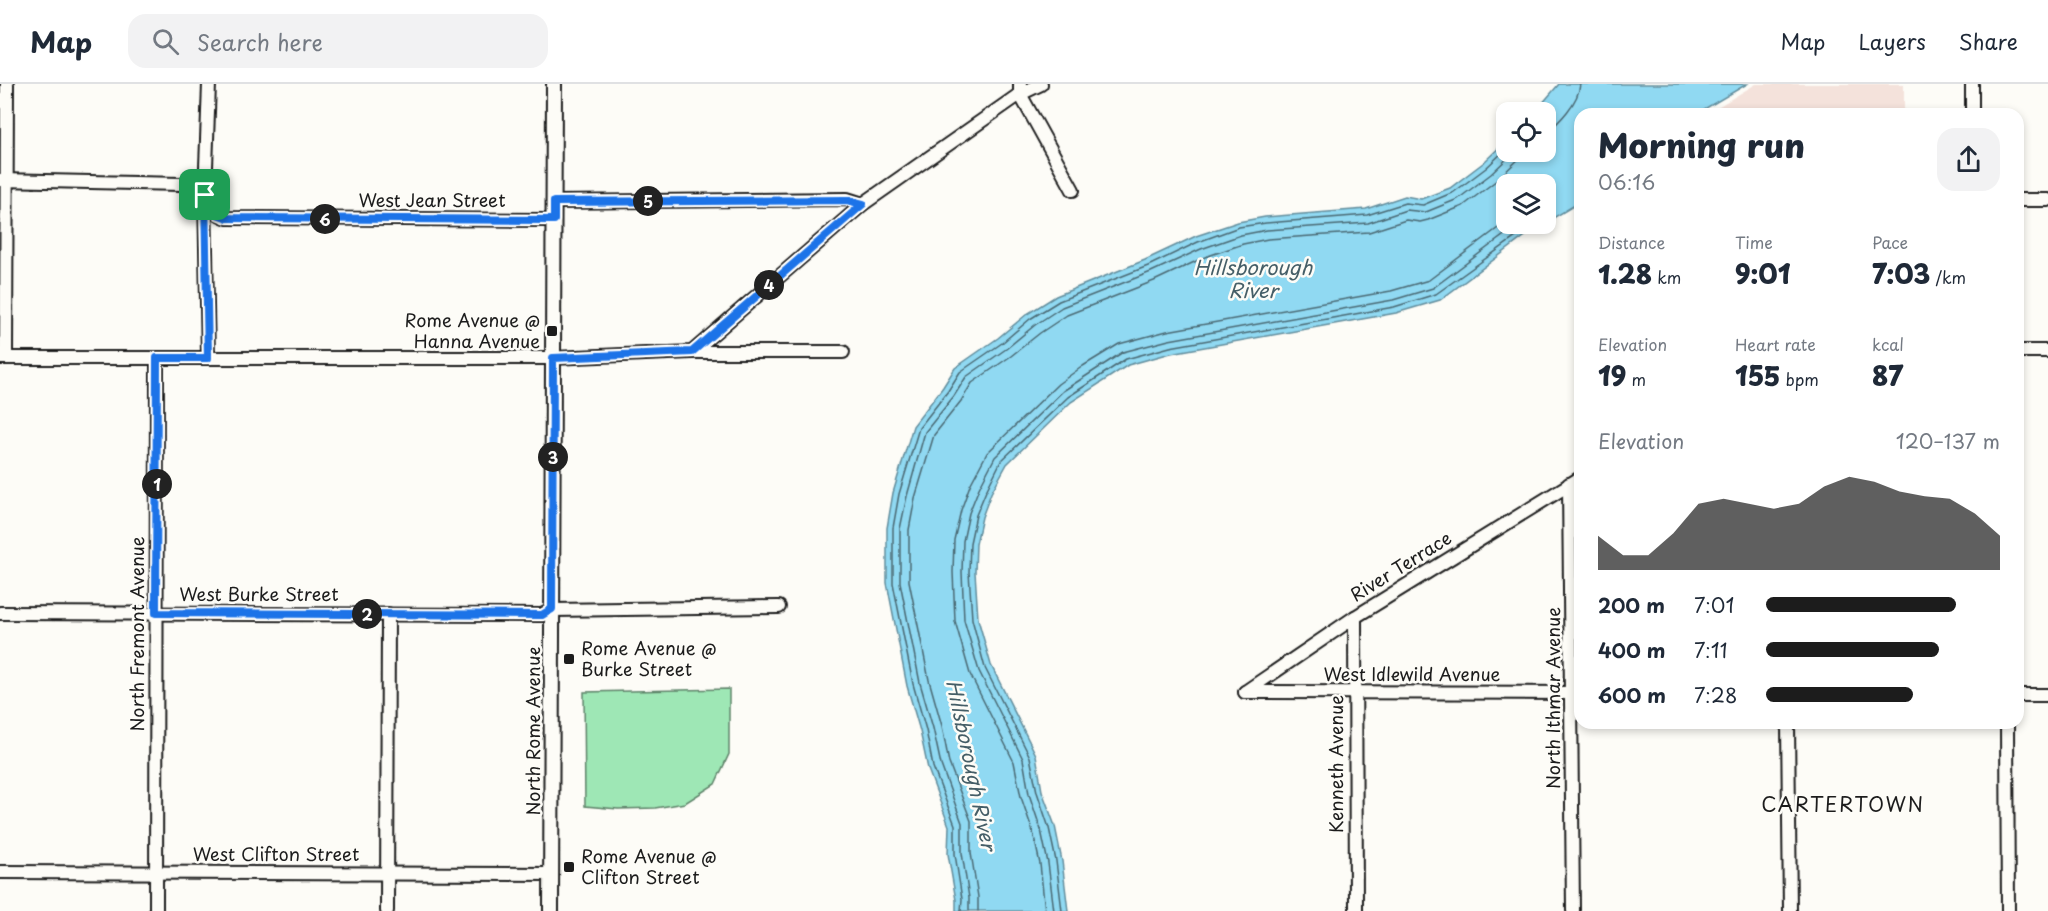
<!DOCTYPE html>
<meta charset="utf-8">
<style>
:root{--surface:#fff;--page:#f2f2f3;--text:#1f2937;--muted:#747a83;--line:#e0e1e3;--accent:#1c1c1c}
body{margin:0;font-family:"Playpen Sans",sans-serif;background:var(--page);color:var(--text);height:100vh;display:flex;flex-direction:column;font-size:22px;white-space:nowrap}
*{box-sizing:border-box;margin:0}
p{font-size:20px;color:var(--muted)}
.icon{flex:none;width:33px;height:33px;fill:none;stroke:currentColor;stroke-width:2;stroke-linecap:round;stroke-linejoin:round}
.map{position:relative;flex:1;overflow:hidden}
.details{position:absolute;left:1574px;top:24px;width:450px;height:621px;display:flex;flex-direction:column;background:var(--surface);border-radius:18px;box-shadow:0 3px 9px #0003}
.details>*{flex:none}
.tools{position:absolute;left:1496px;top:18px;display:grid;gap:12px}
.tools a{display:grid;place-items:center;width:60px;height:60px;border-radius:12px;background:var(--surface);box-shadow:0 3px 9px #0003;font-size:30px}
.pin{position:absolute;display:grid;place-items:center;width:51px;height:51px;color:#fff;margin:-26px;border-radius:12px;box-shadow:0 3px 9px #0006}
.km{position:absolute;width:30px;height:30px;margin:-15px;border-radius:50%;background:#222;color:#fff;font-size:16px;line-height:30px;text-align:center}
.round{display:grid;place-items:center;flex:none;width:63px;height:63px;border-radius:18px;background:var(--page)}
.head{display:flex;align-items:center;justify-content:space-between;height:102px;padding:0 24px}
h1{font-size:33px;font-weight:800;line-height:45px}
.figures{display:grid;grid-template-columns:repeat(3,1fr);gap:9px;height:102px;padding:6px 24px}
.figures div{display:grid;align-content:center}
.figures b{font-size:26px;font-weight:800}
.figures small{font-size:16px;font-weight:400}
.figures p{font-size:16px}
.chart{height:168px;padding:12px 24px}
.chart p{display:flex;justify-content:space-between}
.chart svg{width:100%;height:108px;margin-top:6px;fill:var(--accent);opacity:.7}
ul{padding:0 24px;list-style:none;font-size:20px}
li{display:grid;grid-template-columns:96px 72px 1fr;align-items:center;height:45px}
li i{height:15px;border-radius:8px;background:var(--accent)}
header{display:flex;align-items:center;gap:36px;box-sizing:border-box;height:84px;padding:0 30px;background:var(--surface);border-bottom:2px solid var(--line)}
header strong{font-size:28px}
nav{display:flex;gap:33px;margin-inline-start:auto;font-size:21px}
.search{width:420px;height:54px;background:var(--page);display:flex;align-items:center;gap:15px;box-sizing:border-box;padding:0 21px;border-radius:18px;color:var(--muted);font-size:22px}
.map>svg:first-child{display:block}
</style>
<header>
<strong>Map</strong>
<div class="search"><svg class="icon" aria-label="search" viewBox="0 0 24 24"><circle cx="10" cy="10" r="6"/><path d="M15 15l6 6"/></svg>Search here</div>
<nav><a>Map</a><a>Layers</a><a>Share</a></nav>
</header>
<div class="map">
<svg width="2048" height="827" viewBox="0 0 2048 827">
<rect width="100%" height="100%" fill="#fdfcf7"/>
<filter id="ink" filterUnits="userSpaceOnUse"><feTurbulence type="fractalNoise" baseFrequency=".0167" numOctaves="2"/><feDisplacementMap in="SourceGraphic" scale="12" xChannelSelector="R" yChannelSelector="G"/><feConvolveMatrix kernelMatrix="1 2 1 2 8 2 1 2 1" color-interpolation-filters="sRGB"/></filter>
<g filter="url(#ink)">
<polygon fill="#f4e2db" points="1756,0 1904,0 1904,30 1706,30"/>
<polygon fill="#9ee7b5" stroke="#5d8268" stroke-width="1.5" points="729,605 729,670 715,700 685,719 655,724 618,725 585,722 584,608"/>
<polygon fill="#90d9f2" stroke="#628d9c" stroke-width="1.5" points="1559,0 1747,0 1696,30 1580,30 1580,115 1575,121 1545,139 1545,100 1506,100 1506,140 1545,140 1528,150 1440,216 1396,229 1171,269 1128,281 1071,318 1007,380 991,409 982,433 976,460 975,488 978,535 991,581 1036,671 1042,707 1055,742 1062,777 1068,827 956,827 956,816 948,770 949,742 928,685 920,647 907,602 887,499 887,444 893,409 913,342 943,303 955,284 998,254 1027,230 1056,212 1145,176 1196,152 1238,138 1265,133 1366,125 1405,112 1421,115 1450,104 1483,79 1506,57 1506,68 1545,68 1545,28 1535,28"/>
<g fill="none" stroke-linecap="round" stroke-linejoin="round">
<g stroke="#4a6872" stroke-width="1.5">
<path d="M 1545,49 C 1559,39 1579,18 1580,0"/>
<polyline points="961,827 962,815 955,770 955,741 933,683 926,646 913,600 893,499 893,444 899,410 919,344 948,307 960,288 1002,259 1030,235 1059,217 1148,182 1198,158 1239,143 1266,139 1367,131 1405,119 1423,121 1454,108 1486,84 1506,65"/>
<polyline points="969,827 969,814 962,769 962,739 941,681 933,644 920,599 900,498 900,445 907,412 925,348 954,312 966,293 1006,265 1035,241 1062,223 1151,188 1201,165 1241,151 1267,146 1368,139 1406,126 1426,128 1458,115 1491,90 1514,68"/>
<polyline points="978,827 978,813 971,769 971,737 949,679 942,642 929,596 909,497 909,446 915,414 934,351 961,317 972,299 1011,272 1040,249 1067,231 1154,197 1205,173 1243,160 1268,155 1369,148 1406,136 1420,138 1428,136 1463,122 1497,96 1526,68"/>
<polyline points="1045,827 1040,780 1033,748 1021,713 1014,678 970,590 955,537 953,488 954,456 961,426 970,401 987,369 1058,300 1083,282 1119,260 1167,247 1391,207 1429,196 1506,138"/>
<polyline points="1054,827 1048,779 1041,746 1029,710 1023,675 979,587 964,536 962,488 963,457 969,429 979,404 995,373 1063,307 1123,268 1169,256 1393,216 1433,204 1519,140"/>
<polyline points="1062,827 1056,777 1049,744 1037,708 1030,673 985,584 972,535 969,488 970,459 976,431 986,407 1001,377 1068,313 1126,275 1170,263 1394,223 1436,210 1534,140"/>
</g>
<defs>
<g id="minor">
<polyline points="1020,0 1020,10 1073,106"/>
<polyline points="1972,30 1972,0"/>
<path d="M 0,96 L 181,100 C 189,102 197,104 204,110 C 216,121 209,128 228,134 L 553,136"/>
<polyline points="2018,116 2048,116"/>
<polyline points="553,118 847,115 863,120"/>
<polyline points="2018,267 2048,267"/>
<polyline points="692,268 843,268"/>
<polyline points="0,274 553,274 692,268 863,120 1020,10 1041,0"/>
<polyline points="6,274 7,0"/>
<polyline points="208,274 205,111 209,0"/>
<polyline points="1569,400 1573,827"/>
<polyline points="0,529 542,531 552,526 779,523"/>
<polyline points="1355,533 1356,827"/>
<polyline points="1245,608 1355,533 1580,394"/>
<polyline points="1245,608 1578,609"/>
<polyline points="2018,611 2048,611"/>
<polyline points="1788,639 1790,827"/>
<polyline points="2007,639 2008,827"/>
<polyline points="0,788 551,790"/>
<polyline points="156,827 157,274"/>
<polyline points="387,827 388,530"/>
</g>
<polyline id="tertiary" points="551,827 554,0"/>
</defs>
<use href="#minor" stroke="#1c1c1c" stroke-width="16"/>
<use href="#tertiary" stroke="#1c1c1c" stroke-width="18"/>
<use href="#minor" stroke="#fdfcf7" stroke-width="12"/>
<use href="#tertiary" stroke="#fdfcf7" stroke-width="14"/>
</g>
</g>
<g fill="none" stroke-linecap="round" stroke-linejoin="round" filter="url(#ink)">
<defs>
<polygon id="route" points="205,111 217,130 228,134 554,136 554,118 847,116 863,120 692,268 553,274 552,525 542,531 156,529 157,274 208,274"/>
</defs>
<use href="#route" stroke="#fff" stroke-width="12"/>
<use href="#route" stroke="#1a73e8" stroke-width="8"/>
</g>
<g fill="#1c1c1c" stroke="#fdfcf7" stroke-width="2">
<rect x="546" y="241" width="12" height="12" rx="3"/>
<rect x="563" y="569" width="12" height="12" rx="3"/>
<rect x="563" y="777" width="12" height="12" rx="3"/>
</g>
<g text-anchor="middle" stroke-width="5" stroke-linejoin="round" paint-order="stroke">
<g font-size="18" fill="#1c1c1c" stroke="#fdfcf7">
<text x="432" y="123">West Jean Street</text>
<text transform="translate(1401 483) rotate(-32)" y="6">River Terrace</text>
<text x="259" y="517">West Burke Street</text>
<text transform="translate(138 550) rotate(-90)" y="6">North Fremont Avenue</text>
<text x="1412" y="597">West Idlewild Avenue</text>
<text transform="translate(1554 614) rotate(-90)" y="6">North Ithmar Avenue</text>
<text transform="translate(534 647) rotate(-90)" y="6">North Rome Avenue</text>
<text transform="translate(1337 680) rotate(-90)" y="6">Kenneth Avenue</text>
<text x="276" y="777">West Clifton Street</text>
</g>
<g font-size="18" fill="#1c1c1c" stroke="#fdfcf7" text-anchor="start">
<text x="540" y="243" text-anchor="end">Rome Avenue @<tspan x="540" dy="21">Hanna Avenue</tspan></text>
<text x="581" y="571">Rome Avenue @<tspan x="581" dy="21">Burke Street</tspan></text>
<text x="581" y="779">Rome Avenue @<tspan x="581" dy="21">Clifton Street</tspan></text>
</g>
<g font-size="20" font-style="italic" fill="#455e67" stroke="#fdfcf7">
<text x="1253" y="191">Hillsborough<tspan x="1253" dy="23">River</tspan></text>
<text transform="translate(971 681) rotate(78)" y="7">Hillsborough River</text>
</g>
<g font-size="20" letter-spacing="1.5" fill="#1c1c1c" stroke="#fdfcf7">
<text x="1843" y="728">CARTERTOWN</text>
</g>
</g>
</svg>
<div class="tools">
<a><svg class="icon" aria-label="locate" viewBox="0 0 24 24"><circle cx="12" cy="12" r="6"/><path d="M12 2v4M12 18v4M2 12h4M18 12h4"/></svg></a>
<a><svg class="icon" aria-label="layers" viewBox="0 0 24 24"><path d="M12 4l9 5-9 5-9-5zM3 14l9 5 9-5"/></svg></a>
</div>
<div class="pin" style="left:205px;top:111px;background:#1e9e55"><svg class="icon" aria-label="arrive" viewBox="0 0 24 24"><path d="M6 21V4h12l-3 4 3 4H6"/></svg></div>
<b class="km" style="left:157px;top:400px">1</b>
<b class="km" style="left:367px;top:530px">2</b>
<b class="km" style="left:553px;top:373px">3</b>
<b class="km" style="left:769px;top:201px">4</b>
<b class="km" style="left:648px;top:117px">5</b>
<b class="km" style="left:325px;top:135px">6</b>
<section class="details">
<div class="head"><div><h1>Morning run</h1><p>06:16</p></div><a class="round"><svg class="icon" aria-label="share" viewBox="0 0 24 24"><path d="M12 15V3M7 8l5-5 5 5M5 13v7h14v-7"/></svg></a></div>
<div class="figures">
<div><p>Distance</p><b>1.28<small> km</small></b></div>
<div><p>Time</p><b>9:01</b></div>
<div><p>Pace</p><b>7:03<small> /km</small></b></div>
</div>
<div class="figures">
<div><p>Elevation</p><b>19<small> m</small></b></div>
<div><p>Heart rate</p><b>155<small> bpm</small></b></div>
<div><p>kcal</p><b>87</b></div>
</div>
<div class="chart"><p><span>Elevation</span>120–137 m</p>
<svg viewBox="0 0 160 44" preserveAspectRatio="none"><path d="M0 44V30L10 38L20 38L30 29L40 17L50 15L60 17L70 19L80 17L90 10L100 6L110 8L120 12L130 14L140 15L150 21L160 30V44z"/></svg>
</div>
<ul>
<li><b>200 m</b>7:01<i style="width:81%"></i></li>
<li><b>400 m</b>7:11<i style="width:74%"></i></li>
<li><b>600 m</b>7:28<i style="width:63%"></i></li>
</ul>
</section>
</div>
